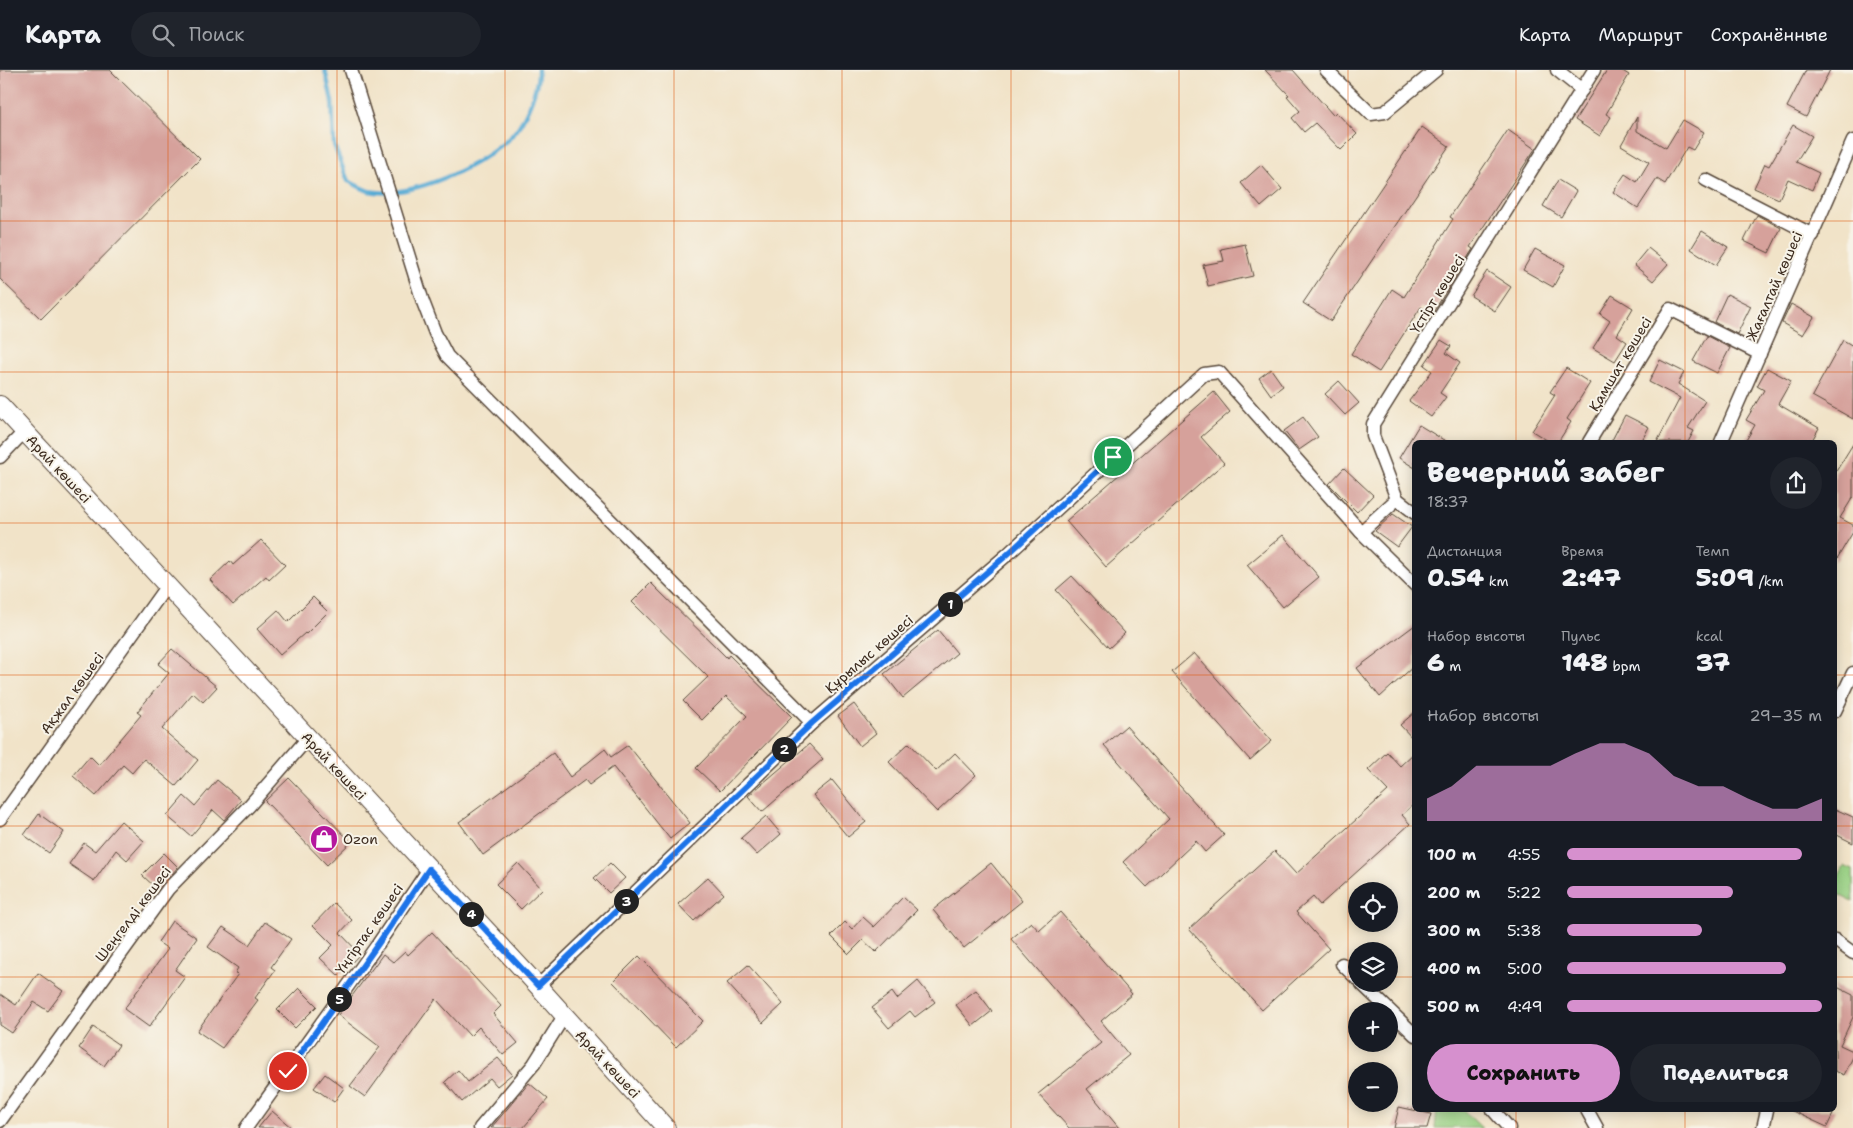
<!DOCTYPE html>
<html lang="ru">
<meta charset="utf-8">
<style>
:root{--surface:#171b24;--page:#20242c;--text:#f1f3f6;--muted:#9ea1a6;--line:#363941;--accent:#d690ce}
body{margin:0;font-family:"Shantell Sans",sans-serif;background:var(--page);color:var(--text);height:100vh;display:flex;flex-direction:column;font-size:19px;white-space:nowrap}
*{box-sizing:border-box;margin:0}
p{font-size:16px;color:var(--muted)}
.icon{flex:none;width:28px;height:28px;fill:none;stroke:currentColor;stroke-width:2;stroke-linecap:round;stroke-linejoin:round}
.map{position:relative;flex:1;overflow:hidden}
.side{position:absolute;left:1412px;top:370px;width:425px;height:672px;display:flex;flex-direction:column;background:var(--surface);border-radius:8px;box-shadow:0 2px 12px #0003}
.side>*{flex:none}
.tools{position:absolute;left:1348px;top:812px;display:grid;gap:10px}
.tools a{display:grid;place-items:center;width:50px;height:50px;border-radius:50%;background:var(--surface);box-shadow:0 2px 12px #0003;font-size:25px}
.pin{position:absolute;display:grid;place-items:center;width:42px;height:42px;color:#fff;margin:-21px;border:2px solid #fff;border-radius:50%;box-shadow:0 1px 5px #0007}
.km{position:absolute;width:25px;height:25px;margin:-12px;border-radius:50%;background:#222;color:#fff;font-size:14px;line-height:25px;text-align:center}
.round{display:grid;place-items:center;flex:none;width:52px;height:52px;border-radius:26px;background:var(--page)}
.headline{display:flex;align-items:center;justify-content:space-between;height:85px;padding:0 15px}
h1{font-size:28px;font-weight:800;line-height:38px}
.figures{display:grid;grid-template-columns:repeat(3,1fr);gap:8px;height:85px;padding:5px 15px}
.figures div{display:grid;align-content:center}
.figures b{font-size:25px;font-weight:800}
.figures small{font-size:14px;font-weight:400}
.figures p{font-size:14px}
.chart{height:140px;padding:10px 15px}
.chart p{display:flex;justify-content:space-between}
.chart svg{width:100%;height:90px;margin-top:5px;fill:var(--accent);opacity:.7}
.action{display:flex;gap:10px;margin-top:auto;padding:10px 15px}
.action a{flex:1;height:58px;border-radius:30px;background:var(--accent);color:#111;font-size:20px;font-weight:800;line-height:58px;text-align:center}
.action a+a{background:var(--page);color:var(--text)}
ul{padding:0 15px;list-style:none;font-size:16px}
li{display:grid;grid-template-columns:80px 60px 1fr;align-items:center;height:38px}
li i{height:12px;border-radius:6px;background:var(--accent)}
header{display:flex;align-items:center;gap:30px;box-sizing:border-box;height:70px;padding:0 25px;background:var(--surface);border-bottom:1px solid var(--line)}
header strong{font-size:24px}
nav{display:flex;gap:28px;margin-inline-start:auto;font-size:18px}
.search{width:350px;height:45px;background:var(--page);display:flex;align-items:center;gap:12px;box-sizing:border-box;padding:0 18px;border-radius:28px;color:var(--muted);font-size:19px}
.map>svg:first-child{display:block}
</style>
<header>
<strong>Карта</strong>
<div class="search"><svg class="icon" aria-label="search" viewBox="0 0 24 24"><circle cx="10" cy="10" r="6"/><path d="M15 15l6 6"/></svg>Поиск</div>
<nav><a>Карта</a><a>Маршрут</a><a>Сохранённые</a></nav>
</header>
<div class="map">
<svg width="1853" height="1058" viewBox="0 0 1853 1058">
<rect width="100%" height="100%" fill="#f7f3e8"/>
<filter id="ink" filterUnits="userSpaceOnUse"><feTurbulence type="fractalNoise" baseFrequency=".02" numOctaves="2"/><feDisplacementMap in="SourceGraphic" scale="10" xChannelSelector="R" yChannelSelector="G"/><feConvolveMatrix kernelMatrix="1 2 1 2 8 2 1 2 1" color-interpolation-filters="sRGB"/></filter>
<filter id="wash" filterUnits="userSpaceOnUse"><feTurbulence type="fractalNoise" baseFrequency=".0096" numOctaves="4" result="noise"/><feDisplacementMap in="SourceGraphic" scale="20" xChannelSelector="R" yChannelSelector="G"/><feGaussianBlur stdDeviation="1.12" result="paint"/><feColorMatrix in="noise" values="0 0 0 0 0 0 0 0 0 0 0 0 0 0 0 0 0 1.4 0 .05"/><feComposite in="paint" operator="in"/></filter>
<g filter="url(#wash)">
<rect width="100%" height="100%" fill="#f1e3c8"/>
<g fill="#98d183" stroke="#6a7e50">
<polygon points="1844,796 1853,800 1853,832 1835,823 1835,813"/>
<polygon points="1437,1040 1463,1040 1482,1058 1435,1058"/>
</g>
<g fill="none" stroke-linecap="round" stroke-linejoin="round">
<path stroke="#59abd4" stroke-width="4.5" d="M 325,0 L 332,31 L 334,75 L 348,111 C 355,114 362,119 369,121 C 410,130 487,94 514,63 C 525,50 539,17 538,0"/>
</g>
<g id="blocks">
<g fill="#d6a19b">
<polygon points="0,0 110,0 200,89 41,249 0,209"/>
<polygon points="1265,0 1293,0 1333,45 1336,42 1357,64 1341,80 1315,53 1304,62 1292,48 1300,41 1287,26 1289,25"/>
<polygon points="1607,0 1621,0 1629,5 1606,44 1611,47 1600,66 1575,50"/>
<polygon points="1806,0 1830,0 1806,47 1787,37"/>
<polygon points="1637,47 1637,61 1666,78 1683,50 1704,62 1693,80 1687,77 1665,114 1657,109 1638,138 1613,122 1625,104 1637,112 1649,92 1621,75"/>
<polygon points="1793,55 1812,66 1796,92 1819,103 1812,120 1788,109 1779,129 1754,118 1765,94 1769,96"/>
<polygon points="1422,57 1449,76 1331,251 1303,233"/>
<polygon points="1508,60 1535,79 1470,177 1473,179 1432,244 1421,237 1379,302 1351,284 1392,219 1404,227 1453,149 1450,147"/>
<polygon points="1261,95 1282,119 1261,137 1241,113"/>
<polygon points="1558,110 1576,121 1561,147 1543,136"/>
<polygon points="1757,145 1781,158 1769,183 1744,171"/>
<polygon points="1702,161 1728,177 1716,195 1691,179"/>
<polygon points="1245,174 1253,206 1208,216 1203,195 1224,191 1221,179"/>
<polygon points="1648,178 1668,194 1653,211 1634,195"/>
<polygon points="1535,179 1565,195 1553,217 1523,200"/>
<polygon points="1487,201 1511,217 1495,241 1471,226"/>
<polygon points="1727,224 1751,236 1737,264 1714,252"/>
<polygon points="1612,225 1633,238 1617,265 1627,272 1615,291 1593,278 1610,251 1600,244"/>
<polygon points="1791,234 1814,247 1803,265 1782,253"/>
<polygon points="1707,266 1730,278 1717,303 1693,291"/>
<polygon points="1441,270 1451,276 1446,283 1460,293 1440,323 1446,327 1431,347 1409,331 1432,301 1424,295"/>
<polygon points="1843,270 1853,276 1853,349 1812,326"/>
<polygon points="1660,290 1684,302 1678,314 1705,331 1688,358 1694,361 1688,372 1657,372 1680,328 1649,312"/>
<polygon points="1566,298 1590,313 1567,349 1571,352 1558,372 1550,372 1532,361 1555,325 1550,322"/>
<polygon points="1767,298 1791,311 1778,334 1819,358 1811,372 1745,372 1755,355 1746,350 1764,320 1757,316"/>
<polygon points="1271,299 1283,316 1271,325 1259,308"/>
<polygon points="1339,311 1359,333 1345,345 1325,324"/>
<polygon points="1214,322 1230,342 1201,367 1224,393 1106,497 1066,451"/>
<polygon points="1625,345 1649,357 1641,372 1611,372"/>
<polygon points="1303,347 1318,367 1299,380 1284,361"/>
<polygon points="1419,355 1447,372 1415,372 1415,398 1399,388"/>
<polygon points="1853,374 1853,427 1840,448 1853,455 1853,462 1835,492 1835,403"/>
<polygon points="1344,398 1373,425 1357,442 1329,414"/>
<polygon points="1393,444 1412,457 1397,477 1375,461"/>
<polygon points="1283,465 1319,507 1283,537 1247,495"/>
<polygon points="261,470 285,495 269,510 266,506 233,535 210,510 230,491 233,495"/>
<polygon points="1072,506 1125,563 1109,578 1056,520"/>
<polygon points="651,513 727,588 729,585 792,647 720,721 696,698 747,646 726,626 702,650 683,631 708,607 632,532"/>
<polygon points="313,527 328,542 306,564 305,563 280,585 257,559 278,540 288,552"/>
<polygon points="1415,555 1415,595 1380,627 1357,598"/>
<polygon points="938,560 957,583 903,628 884,604"/>
<polygon points="172,579 217,617 203,632 193,623 162,659 198,690 176,716 144,689 132,703 123,695 96,726 73,706 90,686 99,695 141,645 137,642 169,603 158,594"/>
<polygon points="1194,583 1272,671 1250,690 1172,602"/>
<polygon points="854,634 876,663 860,676 838,646"/>
<polygon points="1415,642 1415,671 1400,655"/>
<polygon points="1126,656 1224,765 1205,782 1196,771 1147,817 1123,792 1169,749 1104,675"/>
<polygon points="909,673 936,701 955,683 976,705 937,742 889,692"/>
<polygon points="809,674 823,689 762,742 748,726"/>
<polygon points="628,675 690,753 670,769 613,697 589,715 585,710 483,785 459,752 553,683 570,707 605,679 611,687"/>
<polygon points="1387,682 1400,696 1415,682 1415,733 1402,745 1410,754 1320,835 1313,827 1296,842 1329,879 1262,940 1189,859 1275,781 1296,804 1388,721 1368,700"/>
<polygon points="289,708 351,772 327,795 265,731"/>
<polygon points="217,710 241,730 224,750 213,740 191,766 167,746 184,726 195,736"/>
<polygon points="832,710 866,752 848,767 813,725"/>
<polygon points="1835,739 1853,747 1853,773 1835,764"/>
<polygon points="39,744 64,762 49,783 24,765"/>
<polygon points="766,746 781,764 757,785 741,768"/>
<polygon points="121,751 144,771 127,790 116,780 94,811 69,794 84,773 95,781"/>
<polygon points="164,783 178,797 158,820 142,805"/>
<polygon points="518,793 542,819 521,839 496,814"/>
<polygon points="610,793 625,808 609,823 594,808"/>
<polygon points="991,793 1022,831 964,878 933,840"/>
<polygon points="708,807 724,824 694,851 678,834"/>
<polygon points="903,827 917,840 876,882 863,870 849,884 831,866 845,852 852,859 863,847 874,857"/>
<polygon points="334,833 352,850 340,863 360,884 339,906 320,888 333,875 313,855"/>
<polygon points="1060,842 1132,924 1101,951 1129,985 1087,1019 1119,1058 1069,1058 1038,1024 1101,973 1011,869 1031,852 1039,861"/>
<polygon points="172,851 197,868 175,900 185,907 149,957 124,939 168,879 158,872"/>
<polygon points="265,852 291,869 271,897 275,900 255,928 258,930 222,978 197,961 238,904 235,903 238,898 208,877 223,857 249,875"/>
<polygon points="432,862 501,936 493,944 518,973 503,985 479,957 470,966 436,929 365,1027 350,1016 380,977 338,945 383,884 393,892 405,881 408,885"/>
<polygon points="639,886 703,951 676,977 613,912"/>
<polygon points="748,895 783,934 763,953 727,913"/>
<polygon points="38,903 63,921 48,941 34,932 12,963 0,955 0,924 16,935"/>
<polygon points="918,911 935,932 915,947 910,941 889,958 872,938 892,922 897,929"/>
<polygon points="1835,916 1853,925 1853,947 1840,975 1853,981 1853,987 1844,1005 1835,1001"/>
<polygon points="299,918 317,936 295,958 277,940"/>
<polygon points="976,920 992,941 973,956 956,935"/>
<polygon points="93,957 119,975 104,996 79,978"/>
<polygon points="498,988 512,1004 497,1016 490,1008 462,1032 445,1012 458,1000 468,1012"/>
<polygon points="325,1004 344,1018 334,1032 314,1018"/>
<polygon points="529,1013 548,1029 523,1058 491,1058"/>
<polygon points="1399,1037 1431,1044 1427,1058 1394,1058"/>
<polygon points="1790,1040 1835,1040 1827,1057"/>
<polygon points="272,1041 292,1058 258,1058"/>
</g>
</g>
</g>
<g filter="url(#ink)">
<use href="#blocks" fill-opacity="0" stroke="#564638" stroke-width="1"/>
<g fill="none" stroke-linecap="round" stroke-linejoin="round">
<defs>
<g id="minor">
<polyline points="351,0 423,232 435,263 447,286 812,653"/>
<polyline points="1326,0 1371,44 1385,42 1436,0"/>
<polyline points="1557,0 1582,20"/>
<polyline points="1706,110 1813,165"/>
<polyline points="1589,372 1670,239 1760,284"/>
<polyline points="1721,372 1853,71"/>
<polyline points="0,387 24,362"/>
<polyline points="1397,429 1415,443"/>
<polyline points="1361,462 1397,429 1373,366 1373,354 1594,0"/>
<polyline points="1835,641 1853,603"/>
<polyline points="0,749 168,514"/>
<polyline points="1835,870 1853,883"/>
<polyline points="1342,894 1356,908"/>
<polyline points="1362,914 1415,965"/>
<polyline points="538,916 812,653 1008,484 1204,304 1219,302 1361,462 1415,515"/>
<polyline points="1493,1040 1509,1058"/>
<polyline points="1587,1040 1597,1058"/>
<polyline points="0,1051 168,819 249,736 308,668"/>
<polyline points="246,1058 378,874 429,799"/>
<polyline points="480,1058 534,994 564,946"/>
<polyline points="1763,1058 1767,1040"/>
</g>
<polyline id="secondary" points="0,335 538,916 666,1058"/>
</defs>
<use href="#minor" stroke="#564638" stroke-width="15"/>
<use href="#secondary" stroke="#564638" stroke-width="20"/>
<use href="#minor" stroke="#fff" stroke-width="12"/>
<use href="#secondary" stroke="#fff" stroke-width="18"/>
</g>
</g>
<g fill="none" stroke-linecap="round" stroke-linejoin="round" filter="url(#ink)">
<defs>
<polyline id="route" points="288,1001 378,874 429,799 538,916 812,653 1008,484 1113,387"/>
</defs>
<use href="#route" stroke="#fff" stroke-width="10"/>
<use href="#route" stroke="#1a73e8" stroke-width="6"/>
</g>
<path fill="none" stroke="#df570d" stroke-width="1" stroke-opacity="0.55" d="M 168,0 L 168,1058M 337,0 L 337,1058M 505,0 L 505,1058M 674,0 L 674,1058M 842,0 L 842,1058M 1011,0 L 1011,1058M 1179,0 L 1179,1058M 1348,0 L 1348,1058M 1516,0 L 1516,372M 1685,0 L 1685,372M 0,151 L 1853,151M 0,302 L 1853,302M 0,453 L 1415,453M 1835,453 L 1853,453M 0,605 L 1415,605M 1835,605 L 1853,605M 0,756 L 1415,756M 1835,756 L 1853,756M 0,907 L 1356,907M 1389,907 L 1415,907M 1835,907 L 1853,907M 1516,1040 L 1516,1058M 1685,1040 L 1685,1058"/>
<defs>
<symbol id="shop-disc" viewBox="-11 -11 22 22"><circle r="9.5" fill="#b5179e" stroke="#f7f3e8"/><path d="M-5-2.5h2.3a2.7 3.5 0 0 1 5.4 0H5L5.5 6h-11ZM-1.5-2.5h3a1.5 2.3 0 0 0-3 0Z" fill="#fff"/></symbol>
</defs>
<g fill-rule="evenodd">
<use href="#shop-disc" x="308" y="753" width="32" height="32"/>
</g>
<g text-anchor="middle" stroke-width="4" stroke-linejoin="round" paint-order="stroke">
<g font-size="14" fill="#3b2a1e" stroke="#f7f3e8">
<text transform="translate(1774 216) rotate(-66)" y="5">Жағалтай көшесі</text>
<text transform="translate(1437 224) rotate(-58)" y="5">Үстірт көшесі</text>
<text transform="translate(1620 294) rotate(-59)" y="5">Қамшат көшесі</text>
<text transform="translate(59 399) rotate(47)" y="5">Арай көшесі</text>
<text transform="translate(869 584) rotate(-41)" y="5">Құрылыс көшесі</text>
<text transform="translate(72 623) rotate(-54)" y="5">Ақжал көшесі</text>
<text transform="translate(334 696) rotate(47)" y="5">Арай көшесі</text>
<text transform="translate(133 844) rotate(-53)" y="5">Шеңгелді көшесі</text>
<text transform="translate(369 859) rotate(-55)" y="5">Үңгіртас көшесі</text>
<text transform="translate(608 994) rotate(47)" y="5">Арай көшесі</text>
</g>
<g font-size="14" fill="#3b2a1e" stroke="#f7f3e8" text-anchor="start">
<text x="343" y="774">Ozon</text>
</g>
</g>
</svg>
<div class="tools">
<a><svg class="icon" aria-label="locate" viewBox="0 0 24 24"><circle cx="12" cy="12" r="6"/><path d="M12 2v4M12 18v4M2 12h4M18 12h4"/></svg></a>
<a><svg class="icon" aria-label="layers" viewBox="0 0 24 24"><path d="M12 4l9 5-9 5-9-5zM3 14l9 5 9-5"/></svg></a>
<a>+</a>
<a>−</a>
</div>
<div class="pin" style="left:1113px;top:387px;background:#1e9e55"><svg class="icon" aria-label="arrive" viewBox="0 0 24 24"><path d="M6 21V4h12l-3 4 3 4H6"/></svg></div>
<div class="pin" style="left:288px;top:1001px;background:#d93025"><svg class="icon" aria-label="check" viewBox="0 0 24 24"><path d="M5 12l5 5 9-10"/></svg></div>
<b class="km" style="left:950px;top:534px">1</b>
<b class="km" style="left:784px;top:679px">2</b>
<b class="km" style="left:626px;top:831px">3</b>
<b class="km" style="left:471px;top:844px">4</b>
<b class="km" style="left:339px;top:929px">5</b>
<section class="side">
<div class="headline"><div><h1>Вечерний забег</h1><p>18:37</p></div><a class="round"><svg class="icon" aria-label="share" viewBox="0 0 24 24"><path d="M12 15V3M7 8l5-5 5 5M5 13v7h14v-7"/></svg></a></div>
<div class="figures">
<div><p>Дистанция</p><b>0.54<small> km</small></b></div>
<div><p>Время</p><b>2:47</b></div>
<div><p>Темп</p><b>5:09<small> /km</small></b></div>
</div>
<div class="figures">
<div><p>Набор высоты</p><b>6<small> m</small></b></div>
<div><p>Пульс</p><b>148<small> bpm</small></b></div>
<div><p>kcal</p><b>37</b></div>
</div>
<div class="chart"><p><span>Набор высоты</span>29–35 m</p>
<svg viewBox="0 0 160 44" preserveAspectRatio="none"><path d="M0 44V33L10 27L20 17L30 17L40 17L50 17L60 11L70 6L80 6L90 11L100 22L110 27L120 27L130 33L140 38L150 38L160 33V44z"/></svg>
</div>
<ul>
<li><b>100 m</b>4:55<i style="width:92%"></i></li>
<li><b>200 m</b>5:22<i style="width:65%"></i></li>
<li><b>300 m</b>5:38<i style="width:53%"></i></li>
<li><b>400 m</b>5:00<i style="width:86%"></i></li>
<li><b>500 m</b>4:49<i style="width:100%"></i></li>
</ul>
<div class="action"><a>Сохранить</a><a>Поделиться</a></div>
</section>
</div>
